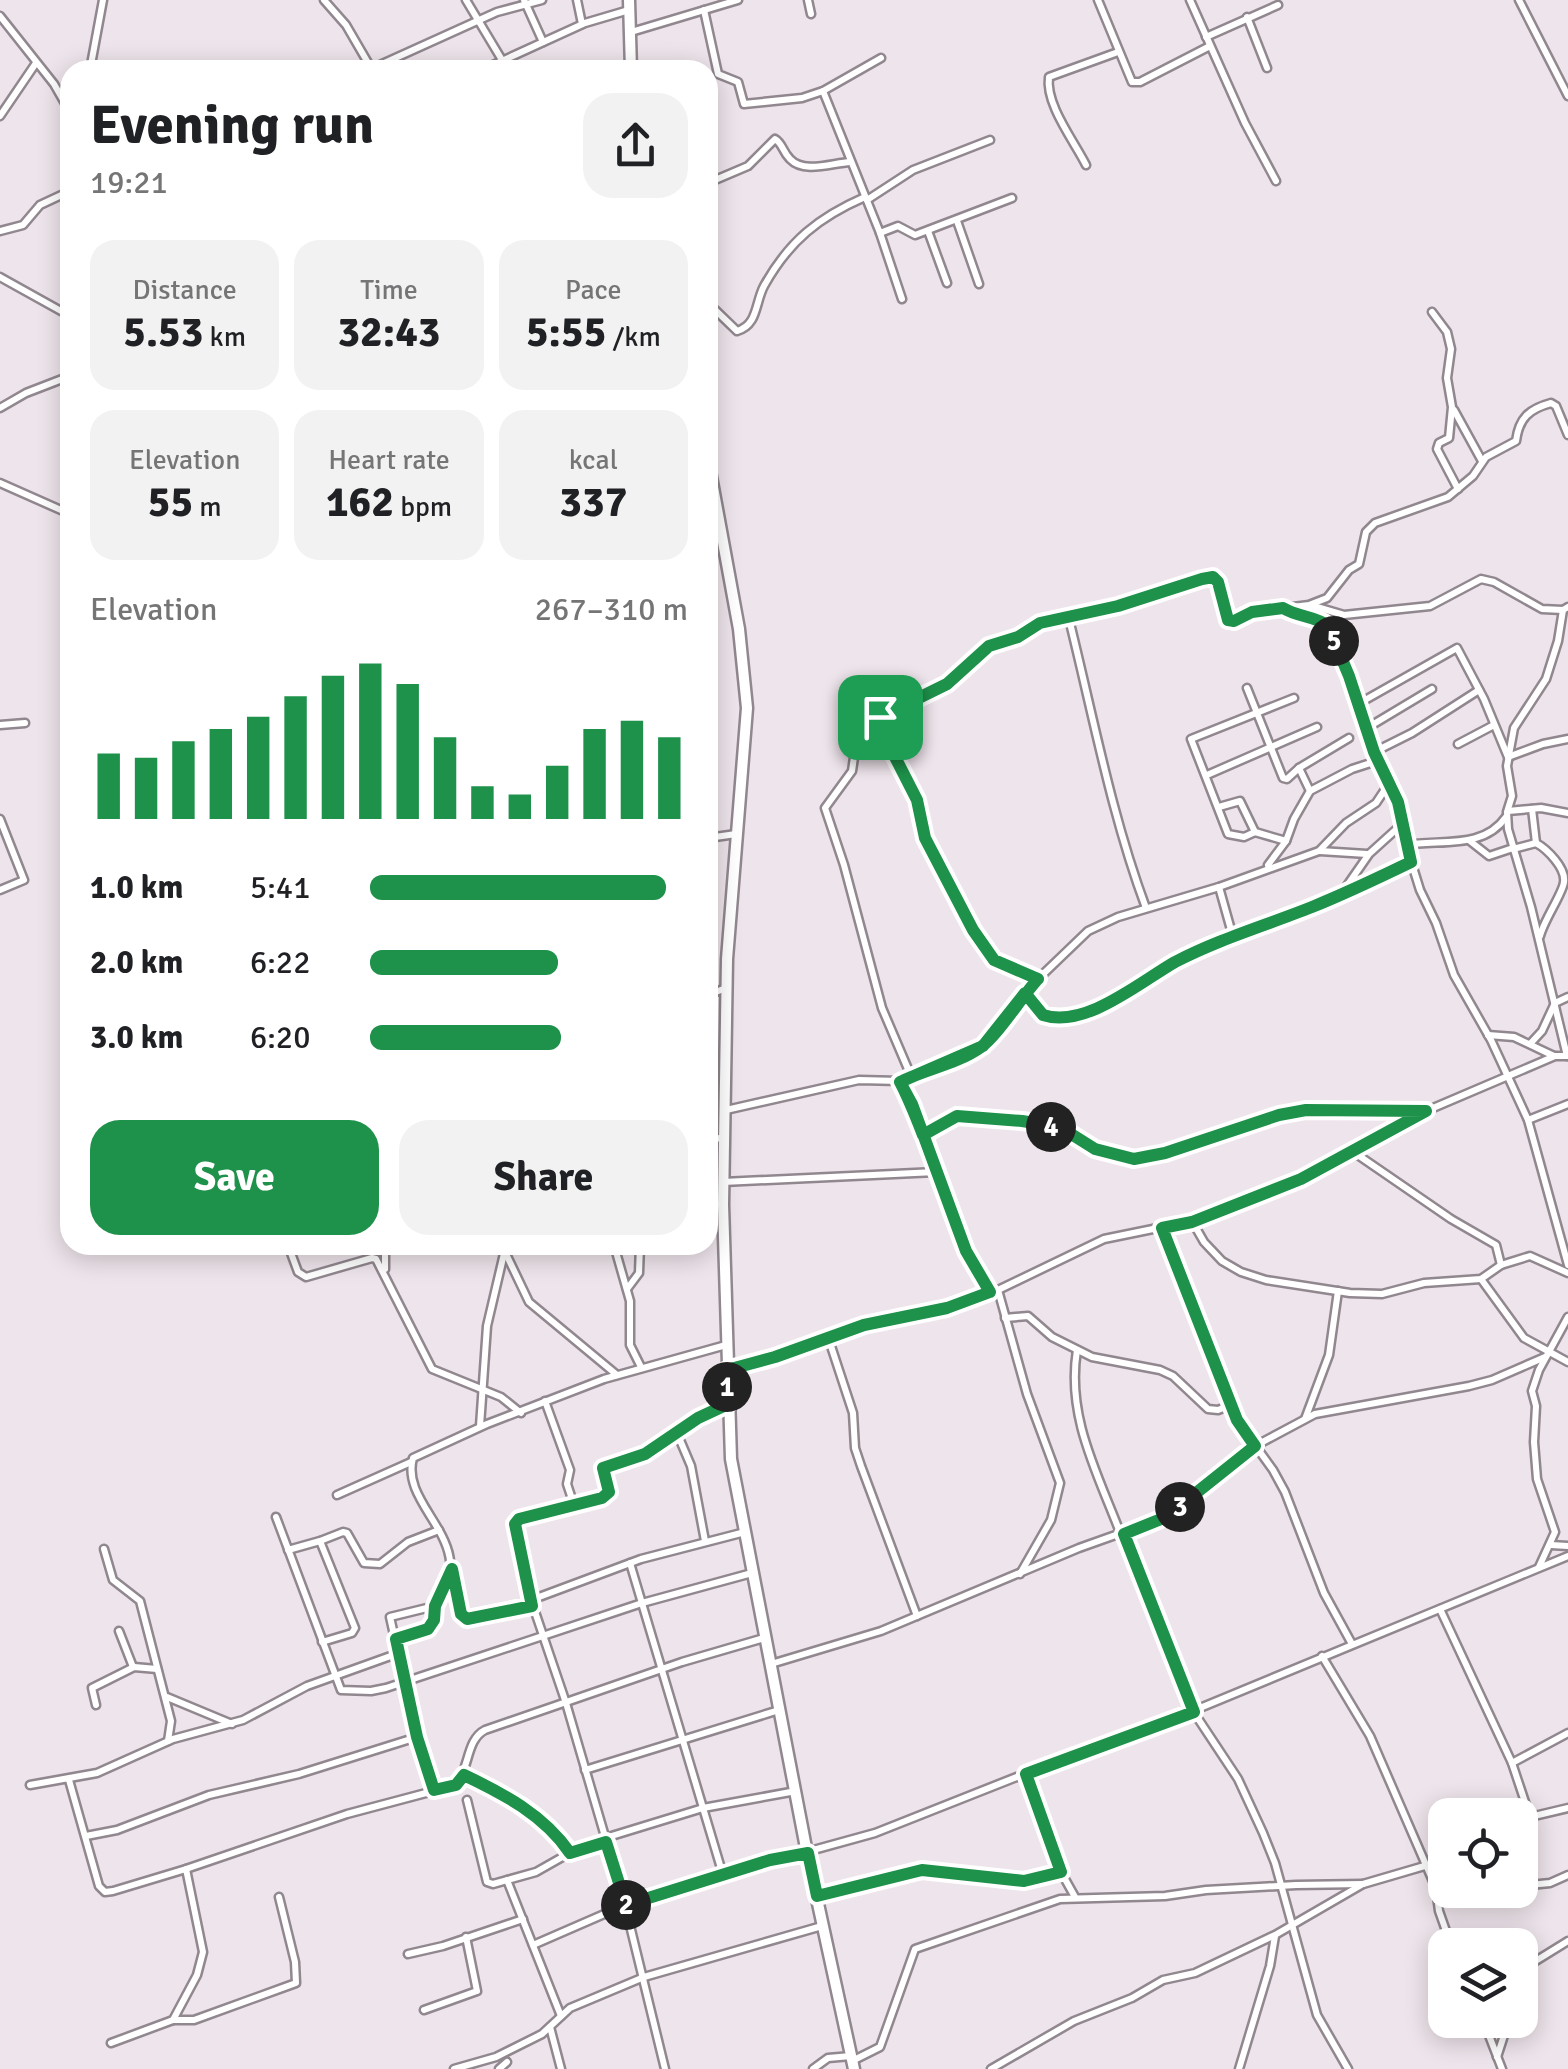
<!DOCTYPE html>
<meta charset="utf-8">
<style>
:root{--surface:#fff;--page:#f2f2f2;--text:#202124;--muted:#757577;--accent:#1e914a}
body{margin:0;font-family:Signika,sans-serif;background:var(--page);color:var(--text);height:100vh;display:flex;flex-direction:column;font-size:38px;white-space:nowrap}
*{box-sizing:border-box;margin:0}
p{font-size:32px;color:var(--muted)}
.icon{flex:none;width:55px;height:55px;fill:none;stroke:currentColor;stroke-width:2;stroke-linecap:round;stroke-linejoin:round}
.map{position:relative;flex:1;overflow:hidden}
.drawer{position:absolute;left:60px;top:60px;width:658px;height:1195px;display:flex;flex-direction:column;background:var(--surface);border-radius:30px;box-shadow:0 5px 25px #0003}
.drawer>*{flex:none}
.controls{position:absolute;left:1428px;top:1798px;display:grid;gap:20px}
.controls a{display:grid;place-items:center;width:110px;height:110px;border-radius:20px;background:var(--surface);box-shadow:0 5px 25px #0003;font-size:50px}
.pin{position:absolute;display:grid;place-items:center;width:85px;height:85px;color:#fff;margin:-42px;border-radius:20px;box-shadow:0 5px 15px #0006}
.km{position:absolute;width:50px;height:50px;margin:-25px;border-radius:50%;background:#222;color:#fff;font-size:28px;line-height:50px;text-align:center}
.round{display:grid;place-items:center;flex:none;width:105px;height:105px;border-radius:30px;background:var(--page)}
.headline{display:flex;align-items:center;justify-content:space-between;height:170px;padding:0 30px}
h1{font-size:55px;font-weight:700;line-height:75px}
.metrics{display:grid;grid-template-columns:repeat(3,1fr);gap:15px;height:170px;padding:10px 30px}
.metrics div{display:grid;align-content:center;border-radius:25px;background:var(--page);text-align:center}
.metrics b{font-size:42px;font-weight:700}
.metrics small{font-size:28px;font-weight:400}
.metrics p{font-size:28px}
.chart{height:280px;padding:20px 30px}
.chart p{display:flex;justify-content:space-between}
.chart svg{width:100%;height:180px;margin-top:10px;stroke:var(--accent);stroke-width:6}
.primary-button{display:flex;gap:20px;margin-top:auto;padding:20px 30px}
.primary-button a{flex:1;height:115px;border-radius:30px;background:var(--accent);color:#fff;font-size:40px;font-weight:700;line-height:115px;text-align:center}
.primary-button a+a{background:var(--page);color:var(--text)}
ul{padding:0 30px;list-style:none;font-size:32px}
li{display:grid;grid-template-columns:160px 120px 1fr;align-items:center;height:75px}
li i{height:25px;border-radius:12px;background:var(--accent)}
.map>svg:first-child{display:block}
</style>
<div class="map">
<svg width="1568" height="2069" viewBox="0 0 1568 2069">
<rect width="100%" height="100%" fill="#eee4eb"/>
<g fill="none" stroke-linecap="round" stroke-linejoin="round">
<defs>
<g id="minor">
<polyline points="324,0 346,25 371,68"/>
<polyline points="466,0 502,60"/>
<polyline points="524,0 543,42"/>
<polyline points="577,0 582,24"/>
<polyline points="808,0 811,14"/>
<polyline points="1098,0 1132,82 1140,82 1210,46"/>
<polyline points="1190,0 1245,123 1276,181"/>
<polyline points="1519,0 1568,96"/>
<polyline points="704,10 718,74 738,82 744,104 802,98 823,91 881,58"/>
<polyline points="0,16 54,84 70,112"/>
<polyline points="1247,17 1267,68"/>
<polyline points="631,32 738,0"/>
<polyline points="1206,37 1278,5"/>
<polyline points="371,69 497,12 542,0"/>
<polyline points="90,70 103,0"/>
<polyline points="482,70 585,23 629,10"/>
<polyline points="823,91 880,233 902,299"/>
<polyline points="0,116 36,63"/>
<path d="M 1086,165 C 1074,141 1045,104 1049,77 L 1118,52"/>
<path d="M 708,183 L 748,166 L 775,139 C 783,144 782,151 790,159 C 804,174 832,163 850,162"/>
<polyline points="867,200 913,170 990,140"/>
<polyline points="957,221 979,284"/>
<polyline points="0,231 23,225 40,205 70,191"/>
<polyline points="928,231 947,283"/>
<polyline points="880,233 898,226 915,235 1012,198"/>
<polyline points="0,277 70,316"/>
<path d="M 708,303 L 737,331 C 758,325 755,303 764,286 C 789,241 819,217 865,197"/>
<polyline points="1432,312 1447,332 1451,349 1447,378 1452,407 1449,438 1439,443 1437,449 1458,489"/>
<polyline points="0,408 26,393 70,376"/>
<polyline points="1454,410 1482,461"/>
<polyline points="0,483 70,514"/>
<polyline points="1310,605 1344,615 1430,606 1481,579 1494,582 1542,609 1563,610"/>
<path d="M 1285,609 C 1298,617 1317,616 1328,627 L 1349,676 L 1374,752 L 1399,802 L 1406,845 L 1420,890 L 1436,923 L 1454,975 L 1491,1040 L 1528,1120 L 1568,1265"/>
<path d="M 1069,619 C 1093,715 1111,814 1146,908"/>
<polyline points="1247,688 1283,778 1287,779 1299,768 1310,791"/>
<polyline points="1358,704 1457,648 1484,699 1508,757 1543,744 1568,739"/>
<polyline points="880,717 893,753 917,801 925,838 973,929 994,960 1038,979"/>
<polyline points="0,725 25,723"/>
<polyline points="1367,728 1432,689"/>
<polyline points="1458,744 1494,725"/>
<polyline points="1374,752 1412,733 1479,690"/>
<polyline points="1299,768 1349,738"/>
<polyline points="1207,775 1317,727"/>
<polyline points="1219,807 1240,801 1255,832"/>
<polyline points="1532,809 1536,843"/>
<polyline points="1508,811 1541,808 1568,813"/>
<polyline points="0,819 24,880 0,890"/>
<polyline points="708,838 736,834"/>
<polyline points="1286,841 1255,832 1244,837 1228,834 1191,739 1294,698"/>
<polyline points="1470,841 1489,856 1513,848"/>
<path d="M 1406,845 C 1440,839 1483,850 1506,817"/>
<path d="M 1513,849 L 1536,843 C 1547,849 1566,868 1564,882 C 1563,893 1544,920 1540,936"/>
<polyline points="1320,851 1367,854"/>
<polyline points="1268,865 1286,841 1294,819 1310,791 1352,769 1380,760"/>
<polyline points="1219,887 1233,937"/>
<polyline points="1344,890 1369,854 1401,825"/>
<polyline points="1025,993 1043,1015 1070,1018 1094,1009 1206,947 1316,906 1411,861"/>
<polyline points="708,995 726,988"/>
<polyline points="1488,1035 1514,1037 1554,1056"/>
<polyline points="1530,1044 1542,1031 1555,1003 1568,997"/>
<polyline points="1567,1056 1531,907 1508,829 1507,812 1512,796 1507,766 1514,728 1546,679 1558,641 1563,610 1568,607"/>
<path d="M 911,1076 L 882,1008 L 844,865 L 825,808 L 852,771 L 858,730 L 947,684 L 989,646 L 1018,637 L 1040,623 L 1119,606 L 1213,577 L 1219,583 L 1228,620 L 1234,621 L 1252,612 L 1309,605 L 1327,598 L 1349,570 L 1359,564 L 1366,532 L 1375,523 L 1448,497 L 1473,476 L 1486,457 L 1516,441 C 1519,418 1529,409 1551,403 L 1556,406 L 1568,435"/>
<polyline points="900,1081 912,1105 966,1251 991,1293"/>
<polyline points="726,1110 859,1080 900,1081 955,1060 983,1046 1038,979 1088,931 1118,917 1219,887 1319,851 1346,823 1376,803 1390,782"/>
<polyline points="1528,1120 1568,1104"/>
<polyline points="923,1135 957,1116 1022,1121 1060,1127 1095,1149 1134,1159 1165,1153 1279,1115 1306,1110 1425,1111"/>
<polyline points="708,1141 724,1137"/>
<polyline points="1352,1151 1451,1219 1496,1245 1501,1265"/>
<polyline points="723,1182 936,1172"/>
<polyline points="1192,1221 1204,1242 1222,1261 1241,1272 1266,1280 1350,1293 1382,1294 1424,1283 1481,1279 1501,1265 1530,1256 1568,1273"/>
<polyline points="1162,1228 1237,1420 1273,1470 1285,1492 1324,1593 1352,1644"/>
<polyline points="288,1245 298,1272 306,1277 372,1258 376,1259 432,1369 501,1397 521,1413"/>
<polyline points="385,1245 385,1269"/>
<polyline points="614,1245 630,1301 630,1345 641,1367"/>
<polyline points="507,1256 529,1302 617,1375"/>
<polyline points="1481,1279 1524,1338 1568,1362"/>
<polyline points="627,1289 639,1273 640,1245"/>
<polyline points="998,1290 1027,1394 1060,1483 1051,1520 1020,1574"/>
<polyline points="1005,1318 1028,1316 1052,1337 1092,1357 1160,1370 1173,1376 1208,1409 1218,1410 1231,1405"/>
<polyline points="828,1337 853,1413 855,1448 861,1466 917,1616"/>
<path d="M 1077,1350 C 1066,1417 1098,1474 1121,1535"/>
<polyline points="727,1370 864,1325 947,1308 998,1290 1104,1239 1192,1221 1214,1213 1301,1179 1426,1111 1555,1056 1568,1056"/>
<polyline points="545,1401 570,1470 567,1484 574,1505"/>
<polyline points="1305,1419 1329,1355 1338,1291"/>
<polyline points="480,1426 487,1326 506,1245"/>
<polyline points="677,1433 691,1466 705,1541"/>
<polyline points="337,1495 411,1462"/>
<polyline points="276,1517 341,1690 371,1691 386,1688 642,1603 752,1573"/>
<polyline points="1125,1534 1193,1711 1238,1779 1263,1833 1275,1863 1317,2015 1348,2069"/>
<polyline points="1551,1545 1568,1546"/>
<polyline points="104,1549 113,1580 140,1601 171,1721 168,1741"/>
<polyline points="288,1550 320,1541"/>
<polyline points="630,1563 723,1875"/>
<polyline points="1539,1567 1555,1532 1537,1479 1534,1442 1536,1406 1532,1391 1539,1370 1568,1317"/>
<polyline points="453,1570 461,1614 467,1619 533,1606"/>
<polyline points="531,1600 641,1559 745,1532"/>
<polyline points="1440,1609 1512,1763 1530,1817"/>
<polyline points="119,1631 133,1667"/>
<polyline points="396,1639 429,1629 434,1620 435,1606"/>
<polyline points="322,1642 352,1633 355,1628 320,1541 343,1532 347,1533 364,1563 380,1564 408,1542 439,1530"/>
<polyline points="1322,1656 1370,1736 1436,1888 1439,1911 1451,1945"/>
<polyline points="771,1664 881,1631 1079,1548 1166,1517 1255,1446 1315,1414 1469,1386 1492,1380 1545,1357"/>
<polyline points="167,1697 232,1724"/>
<polyline points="96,1705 92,1688 134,1667 157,1669"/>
<polyline points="417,1737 433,1791"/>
<polyline points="1512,1763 1568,1733"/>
<polyline points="585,1770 779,1710"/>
<polyline points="1026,1774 1061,1872 1075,1897"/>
<path d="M 464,1775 C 504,1794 544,1815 570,1853"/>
<polyline points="69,1780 99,1886 105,1892 113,1891 186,1869 203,1952 197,1975 173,2020 111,2043"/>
<polyline points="30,1785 97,1773 173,1739 243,1720 307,1686 399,1653"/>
<polyline points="467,1800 487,1882 493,1884 536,1872 566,1855 605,1842"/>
<polyline points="1520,1827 1530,1817 1568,1808"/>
<path d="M 86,1836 L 117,1830 L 209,1795 L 299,1774 L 417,1737 L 390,1617 L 435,1606 C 484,1543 399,1508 413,1458 L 487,1424 L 604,1379 L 726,1345"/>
<polyline points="605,1838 703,1808 796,1791"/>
<path d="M 186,1869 L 347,1814 L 456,1785 C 470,1767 466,1740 485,1730 L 682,1662 L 764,1638"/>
<polyline points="507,1880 561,2016"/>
<polyline points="1520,1886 1550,1883 1568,1875"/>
<polyline points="817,1896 922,1870 1024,1881 1061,1872"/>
<polyline points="533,1945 625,1905 683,1886 875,1833 1057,1761 1149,1729 1568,1556"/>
<polyline points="408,1954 443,1946 523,1919"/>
<polyline points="1520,1977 1534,1962 1568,1941"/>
<polyline points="424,2010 477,1991 466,1937"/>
<polyline points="173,2020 194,2020 296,1983 295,1962 279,1897"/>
<polyline points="1483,2020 1502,2069"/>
<polyline points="550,2027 561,2069"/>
<polyline points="1497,2057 1509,2020"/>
<polyline points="852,2061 880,2047 915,1949 1060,1899 1165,1896 1206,1890 1296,1885 1363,1884"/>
<polyline points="454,2069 496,2057 542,2034 570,2008 644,1977 822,1926"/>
<polyline points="499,2069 507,2062"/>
<polyline points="665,2069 625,1905 566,1703 531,1600 515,1523 519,1519 602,1498 609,1492 603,1468 645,1453 698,1418 728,1404"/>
<polyline points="813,2069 828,2058 851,2056"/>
<polyline points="991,2069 1074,2021 1132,1998 1163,1980 1195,1973 1275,1935 1363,1884 1445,1860"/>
<polyline points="1239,2069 1270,1966 1275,1936"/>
</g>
<g id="primary">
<polyline points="629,0 631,70"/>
<polyline points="708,460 739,629 747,708 727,959 723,1205 731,1459 807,1853 854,2069"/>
</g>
</defs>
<use href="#minor" stroke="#91878e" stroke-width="11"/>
<use href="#primary" stroke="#91878e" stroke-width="15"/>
<use href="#minor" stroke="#fff" stroke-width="6"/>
<use href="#primary" stroke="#fff" stroke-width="10"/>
</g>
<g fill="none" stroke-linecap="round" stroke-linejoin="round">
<defs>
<path id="route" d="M 880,717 L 893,753 L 917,800 L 925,838 L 973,930 L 994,960 L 1038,979 C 1022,996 998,1035 981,1047 C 957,1064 926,1069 900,1082 L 912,1104 L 966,1251 L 990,1292 L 947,1308 L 864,1325 L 775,1357 L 727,1370 L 728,1404 L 698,1418 L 645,1454 L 603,1468 L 609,1492 L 602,1498 L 519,1519 L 515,1524 L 532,1606 L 467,1619 L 461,1614 L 452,1569 L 435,1606 L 434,1620 L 428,1629 L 396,1639 L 417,1737 L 434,1790 L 456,1785 L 464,1775 C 504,1794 544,1815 570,1853 L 606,1842 L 626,1905 L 770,1860 L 808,1853 L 817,1896 L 922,1870 L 1024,1881 L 1061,1872 L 1026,1774 L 1194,1712 L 1124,1534 L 1166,1517 L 1255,1446 L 1237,1420 L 1162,1228 L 1192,1222 L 1301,1179 L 1426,1111 L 1306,1110 L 1279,1115 L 1165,1153 L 1134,1159 L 1095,1149 L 1060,1127 L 1022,1121 L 957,1116 L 923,1135 C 916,1117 909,1099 900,1082 L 983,1046 L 1025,993 L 1043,1015 C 1085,1029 1140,982 1175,962 C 1219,939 1267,925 1312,907 C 1344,894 1380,877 1411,862 L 1398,802 L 1374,752 L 1349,676 L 1328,626 C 1316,616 1297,617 1283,608 L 1252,612 L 1234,621 L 1228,620 L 1218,582 L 1213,577 L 1202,579 L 1118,606 L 1040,623 L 1018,637 L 989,646 L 947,684 L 880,717"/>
</defs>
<use href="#route" stroke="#fff" stroke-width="20"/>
<use href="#route" stroke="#1e914a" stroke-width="12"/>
</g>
</svg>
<div class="controls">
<a><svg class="icon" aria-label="locate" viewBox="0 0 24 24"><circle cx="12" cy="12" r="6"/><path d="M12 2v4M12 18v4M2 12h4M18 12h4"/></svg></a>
<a><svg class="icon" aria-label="layers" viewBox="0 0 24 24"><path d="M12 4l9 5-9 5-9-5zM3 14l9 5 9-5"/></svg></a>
</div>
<div class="pin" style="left:880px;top:717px;background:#1e9e55"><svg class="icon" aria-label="arrive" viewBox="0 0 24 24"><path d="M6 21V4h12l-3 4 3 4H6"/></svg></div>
<b class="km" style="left:727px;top:1387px">1</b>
<b class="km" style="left:626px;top:1905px">2</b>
<b class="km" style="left:1180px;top:1507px">3</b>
<b class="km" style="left:1051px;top:1127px">4</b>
<b class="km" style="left:1334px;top:641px">5</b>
<section class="drawer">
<div class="headline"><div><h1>Evening run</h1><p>19:21</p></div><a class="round"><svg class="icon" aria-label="share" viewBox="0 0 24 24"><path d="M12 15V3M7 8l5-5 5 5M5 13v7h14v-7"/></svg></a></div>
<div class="metrics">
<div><p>Distance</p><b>5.53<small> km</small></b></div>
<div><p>Time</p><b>32:43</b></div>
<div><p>Pace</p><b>5:55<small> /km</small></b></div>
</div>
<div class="metrics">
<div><p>Elevation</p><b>55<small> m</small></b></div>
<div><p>Heart rate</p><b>162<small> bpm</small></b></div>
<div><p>kcal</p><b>337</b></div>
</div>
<div class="chart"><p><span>Elevation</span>267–310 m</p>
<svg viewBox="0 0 160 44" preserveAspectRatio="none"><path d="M5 44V28M15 44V29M25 44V25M35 44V22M45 44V19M55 44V14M65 44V9M75 44V6M85 44V11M95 44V24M105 44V36M115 44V38M125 44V31M135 44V22M145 44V20M155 44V24"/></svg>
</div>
<ul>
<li><b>1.0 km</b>5:41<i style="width:93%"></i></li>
<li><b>2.0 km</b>6:22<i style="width:59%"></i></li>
<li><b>3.0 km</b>6:20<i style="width:60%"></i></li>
</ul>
<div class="primary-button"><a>Save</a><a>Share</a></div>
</section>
</div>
